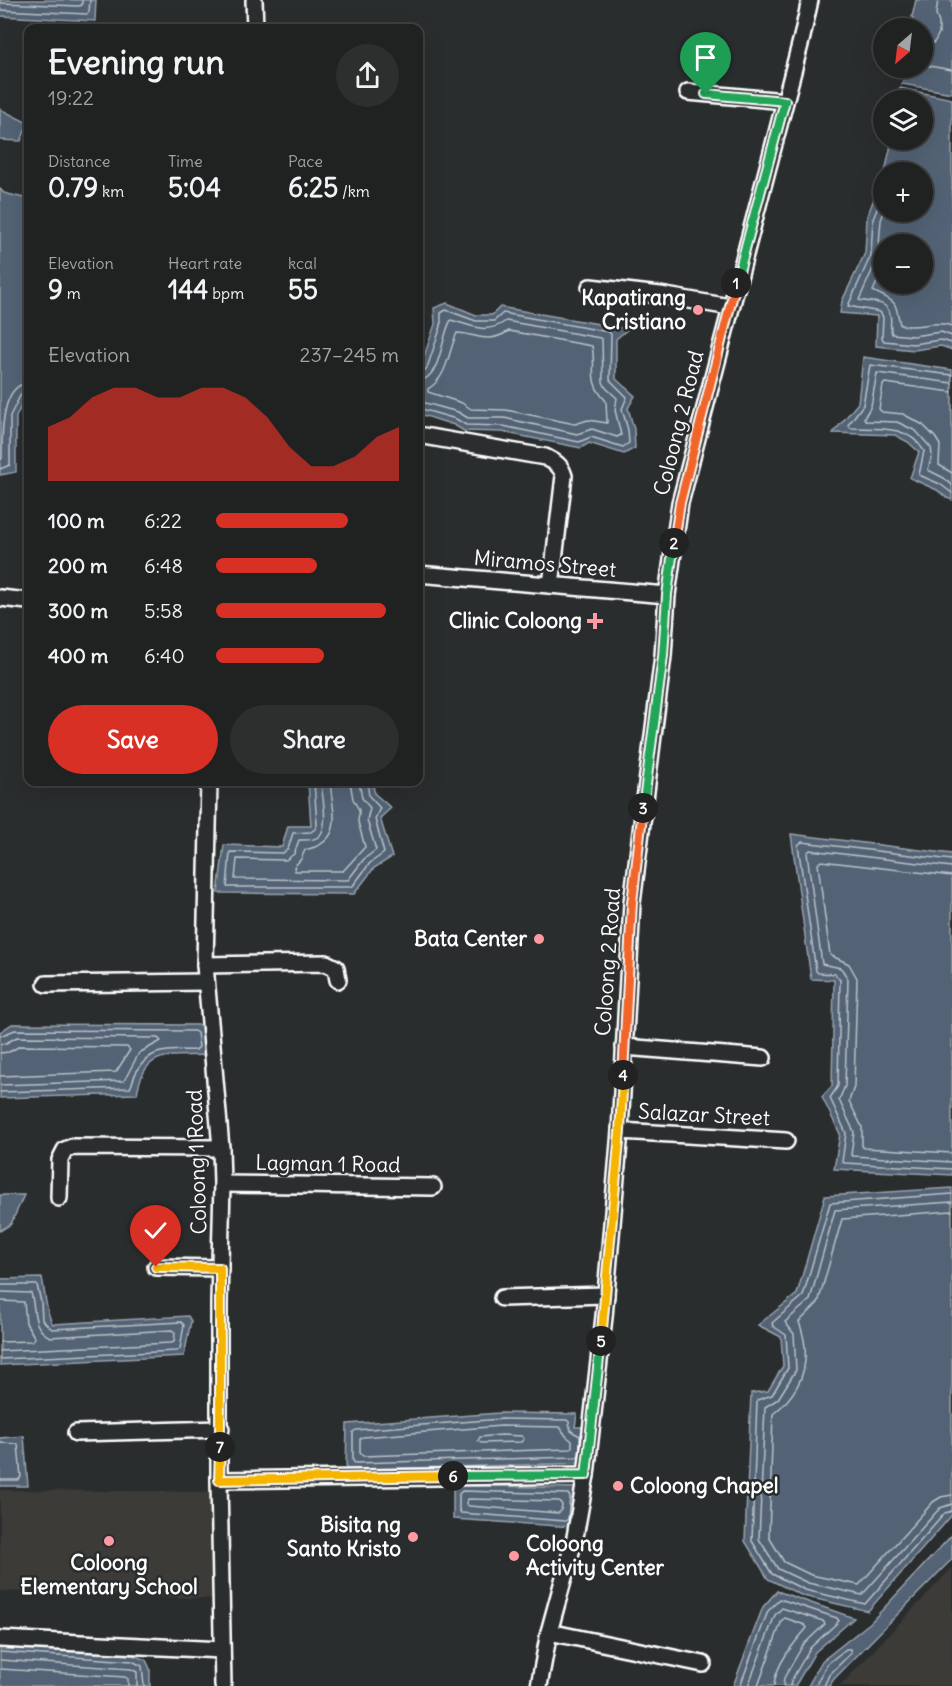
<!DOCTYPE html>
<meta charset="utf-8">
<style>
:root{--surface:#202222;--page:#2d2f2f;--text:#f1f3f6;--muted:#a2a4a5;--line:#3d3f40;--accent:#d93025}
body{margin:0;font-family:Delius,sans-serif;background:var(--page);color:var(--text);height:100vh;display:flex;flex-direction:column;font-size:22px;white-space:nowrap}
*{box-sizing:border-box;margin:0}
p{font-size:20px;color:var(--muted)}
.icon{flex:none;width:33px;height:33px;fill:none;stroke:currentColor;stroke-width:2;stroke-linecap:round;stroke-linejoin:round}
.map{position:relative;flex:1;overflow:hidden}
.drawer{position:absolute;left:24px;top:24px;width:399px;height:762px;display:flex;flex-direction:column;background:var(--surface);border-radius:12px;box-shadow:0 6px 24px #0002,0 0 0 2px var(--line)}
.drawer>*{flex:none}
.needle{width:39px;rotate:208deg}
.controls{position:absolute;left:873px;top:18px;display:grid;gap:12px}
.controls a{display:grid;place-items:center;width:60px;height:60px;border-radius:50%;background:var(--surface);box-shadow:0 6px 24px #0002,0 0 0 2px var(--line);font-size:30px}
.pin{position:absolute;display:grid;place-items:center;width:51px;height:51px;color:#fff;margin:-62px -26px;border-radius:50% 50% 50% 0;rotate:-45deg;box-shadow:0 0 6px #0007}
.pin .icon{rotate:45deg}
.km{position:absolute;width:30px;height:30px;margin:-15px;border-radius:50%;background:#222;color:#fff;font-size:16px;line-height:30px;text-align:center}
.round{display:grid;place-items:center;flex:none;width:63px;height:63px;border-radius:32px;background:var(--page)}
.overview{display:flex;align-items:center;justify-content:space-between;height:102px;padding:0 24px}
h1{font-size:33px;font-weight:700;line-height:45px}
.figures{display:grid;grid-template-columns:repeat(3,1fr);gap:9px;height:102px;padding:6px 24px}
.figures div{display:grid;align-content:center}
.figures b{font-size:26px;font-weight:700}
.figures small{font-size:16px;font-weight:400}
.figures p{font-size:16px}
.chart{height:168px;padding:12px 24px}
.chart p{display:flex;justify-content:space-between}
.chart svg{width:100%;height:108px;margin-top:6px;fill:var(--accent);opacity:.7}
.cta{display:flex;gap:12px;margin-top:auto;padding:12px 24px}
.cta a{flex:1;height:69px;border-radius:36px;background:var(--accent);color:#fff;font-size:24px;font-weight:700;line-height:69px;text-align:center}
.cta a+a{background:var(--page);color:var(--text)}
ul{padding:0 24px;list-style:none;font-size:20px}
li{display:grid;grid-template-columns:96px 72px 1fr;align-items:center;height:45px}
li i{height:15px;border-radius:8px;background:var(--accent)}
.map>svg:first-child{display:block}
</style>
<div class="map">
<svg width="952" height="1686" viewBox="0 0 952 1686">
<rect width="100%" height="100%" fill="#2a2d2e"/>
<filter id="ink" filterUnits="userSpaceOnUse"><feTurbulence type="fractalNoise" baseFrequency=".0167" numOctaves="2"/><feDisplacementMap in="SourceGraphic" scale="12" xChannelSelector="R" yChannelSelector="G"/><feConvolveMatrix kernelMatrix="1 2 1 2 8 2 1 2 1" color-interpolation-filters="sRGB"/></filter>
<g filter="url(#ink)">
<g fill="#3d3a38">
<polygon points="0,1490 217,1492 218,1599 0,1591"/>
<polygon points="952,1568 952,1686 840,1686"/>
</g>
<g fill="#536475" stroke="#98a2ac" stroke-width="1.5" fill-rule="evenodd">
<polygon points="0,0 96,0 95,21 0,16"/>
<polygon points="916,0 952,0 952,93 902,84 907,68 922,68 922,28 918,28 912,17"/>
<path d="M 900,88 L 952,99 L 952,350 L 941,346 L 914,350 L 876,346 L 877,316 L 840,313 L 842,301 L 865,253 L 867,217 L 883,175 L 884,212 L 922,212 L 922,172 L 885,172 L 892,140 L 922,140 L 922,100 L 898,100 ZM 884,244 L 922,244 L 922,284 L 884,284 Z"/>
<polygon points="0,109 28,123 21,141 0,140"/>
<polygon points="0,189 4,193 28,199 28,391 16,417 16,472 0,475"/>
<polygon points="447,303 476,315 492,315 500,307 628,329 616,339 616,379 635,396 628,408 634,429 635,448 624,454 589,443 581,448 502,432 464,431 454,425 419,414 419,371 435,324 434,308"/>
<polygon points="863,357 952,370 952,500 947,498 937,490 910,478 919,452 908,442 895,435 833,433 858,403"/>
<polygon points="308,782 372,782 375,794 391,808 380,818 392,857 374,868 354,894 218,893 224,845 282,847 288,826 311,826"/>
<polygon points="791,834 952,854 952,1175 834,1169 840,1134 822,1097 832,1086 834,980 811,979"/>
<path d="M 12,1024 L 202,1025 L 206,1055 C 168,1057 144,1049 137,1094 L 0,1098 L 0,1032 Z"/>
<polygon points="952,1188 952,1515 868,1611 803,1596 768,1579 745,1541 751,1393 768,1391 783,1366 781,1337 758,1325 797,1294 825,1196"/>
<polygon points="0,1195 24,1195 11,1224 0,1231"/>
<path d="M 42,1278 C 45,1291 46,1315 53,1324 L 188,1316 L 191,1321 L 184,1356 L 0,1365 L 0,1279 Z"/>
<polygon points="500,1413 577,1414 575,1427 587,1427 585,1463 346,1470 347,1424"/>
<polygon points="24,1436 28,1486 0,1486 0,1438"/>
<polygon points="453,1485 577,1488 573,1527 453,1519"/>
<polygon points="952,1535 952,1559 834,1679 829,1686 808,1686 822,1661 871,1622"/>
<polygon points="777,1591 854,1618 815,1652 795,1686 733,1686 763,1607"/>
<polygon points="0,1646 133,1655 146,1660 150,1669 150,1686 0,1686"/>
</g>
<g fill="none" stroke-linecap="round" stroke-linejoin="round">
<g stroke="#bac1c8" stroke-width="1.5">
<polyline points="938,0 936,14 939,23 939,33 935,41 923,53 929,66 952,70"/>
<polyline points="0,3 79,6 82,5 82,0"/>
<polyline points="0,10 87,14 89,12 90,0"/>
<polyline points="884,192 873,219 871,255 848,306 880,312 883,317 882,338 884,341 913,344 941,340 952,343"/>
<path d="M 884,212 L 881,220 L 878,257 L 859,300 C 869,303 886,299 890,314 C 892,321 889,327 892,334 L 913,336 L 941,332 L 952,336"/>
<path d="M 884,267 L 873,291 C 896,303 895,298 900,325 C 918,329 935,320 952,326"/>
<path d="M 509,331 L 592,346 C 597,370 586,380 606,401 L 607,423 L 588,420 L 575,424 L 506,410 L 471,409 L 462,403 L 428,392 L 428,389 C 448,377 448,352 457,333 C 478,334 486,345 509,331 Z"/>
<polyline points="418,373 423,372 427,368 441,326 441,313 446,310 476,321 494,321 503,313 609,332 611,334 610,380 627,397 622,409 628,430 629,443 623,447 591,437 579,442 503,426 466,425 456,419 418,408"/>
<path d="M 952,375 L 870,365 L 863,405 L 848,425 L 851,428 C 878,429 908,424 924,451 L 919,475 L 940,484 L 952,493"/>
<path d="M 418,381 C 442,379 441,335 451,320 C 473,326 486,335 506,321 L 600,338 L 602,340 L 603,382 L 606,388 L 617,398 L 615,410 L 621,435 L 617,437 L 592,429 L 577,434 L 504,418 L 468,418 L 458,412 L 418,401"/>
<polyline points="952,383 877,373 871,406 864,418 866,421 897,422 916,431 931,448 932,455 928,470 944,478 952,485"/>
<polyline points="952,392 885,383 883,385 879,409 882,412 903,414 923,425 935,437 940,445 939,465 952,473"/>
<path d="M 0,461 L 2,458 C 2,438 0,385 28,383"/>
<polyline points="0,469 10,465 10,416 21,394 28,391"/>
<polyline points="314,782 317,825 315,829 311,832 293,833 288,849 283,853 230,852 227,887 352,887 370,863 384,853 375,819 380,808 369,796 367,782"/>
<path d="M 321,782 C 322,795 330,830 318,837 C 312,841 305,840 299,840 L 294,854 L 286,860 L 237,859 L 235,879 L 348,880 L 364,859 L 376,850 L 367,820 L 370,808 L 362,798 L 359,782"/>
<path d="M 330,782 C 333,814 345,841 305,850 L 301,859 L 294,867 L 295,871 L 343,871 L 365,847 L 358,822 L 359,810 L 353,799 L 350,782"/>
<polyline points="952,860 802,842 798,845 816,971 818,973 835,974 840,980 838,1086 830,1098 846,1133 842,1162 845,1163 952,1169"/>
<polyline points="952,867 810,850 807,853 822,964 841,968 848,979 845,1086 839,1100 854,1132 851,1155 853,1156 952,1162"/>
<polyline points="952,876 821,861 818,864 830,955 849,964 857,978 854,1087 849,1101 862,1127 862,1146 864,1148 952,1153"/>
<path d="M 0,1036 L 15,1030 L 194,1031 L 197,1033 L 199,1047 L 196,1050 C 170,1051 152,1046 137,1071 C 133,1077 133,1083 130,1088 L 0,1092"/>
<polyline points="0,1044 6,1043 17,1037 158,1038 161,1041 139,1053 124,1081 0,1085"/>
<polyline points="0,1053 9,1052 20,1046 127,1047 130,1050 116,1072 0,1076"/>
<polyline points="952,1194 830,1203 803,1296 772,1323 773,1326 786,1335 788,1368 772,1395 757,1400 752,1541 772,1574 805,1590 865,1604 945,1513 952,1511"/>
<polyline points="952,1202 835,1210 810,1300 785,1322 794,1334 796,1370 778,1399 765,1407 759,1539 778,1569 808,1583 862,1595 940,1508 952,1504"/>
<path d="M 952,1211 L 842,1219 L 818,1303 L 799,1322 C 813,1359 803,1390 773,1414 L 769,1537 L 784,1562 L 811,1575 L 859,1585 L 933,1502 L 941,1497 L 952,1495"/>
<polyline points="0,1285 37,1285 41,1302 42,1320 52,1329 181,1322 184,1325 180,1349 177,1351 0,1359"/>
<path d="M 0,1292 L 31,1293 C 36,1309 31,1328 50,1337 L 172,1330 L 175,1333 L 174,1342 L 171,1343 L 0,1351"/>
<polyline points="0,1301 24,1302 26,1323 35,1338 32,1341 0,1342"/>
<polygon points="501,1426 560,1427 566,1436 572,1441 572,1447 570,1449 363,1456 360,1453 360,1439 363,1437"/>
<polygon points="501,1435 522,1436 524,1439 521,1442 481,1443 478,1441 480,1437"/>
<polyline points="0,1443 18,1444 21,1477 18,1480 0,1480"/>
<polyline points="579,1455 577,1457 355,1463 353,1461 353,1432 356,1430 501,1419 567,1420 569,1422 571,1431 580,1436 580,1453"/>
<polygon points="462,1491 568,1494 570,1497 568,1519 565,1521 461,1513 459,1510 459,1494"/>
<polygon points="467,1499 559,1501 562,1505 561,1511 558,1513 469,1506 466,1504"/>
<polyline points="0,1652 132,1661 142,1666 144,1686"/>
<polyline points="0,1660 131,1669 137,1672 137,1686"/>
<polyline points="0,1669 125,1677 128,1679 128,1686"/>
<polyline points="740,1686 768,1611 780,1599 837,1618 839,1621 810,1648 791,1681 790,1686"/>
<polyline points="748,1686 775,1615 782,1608 823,1621 825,1624 803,1645 784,1678 783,1686"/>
<path d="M 758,1686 L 782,1620 L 785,1618 L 805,1625 L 807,1628 C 794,1643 775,1665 774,1686"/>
<polyline points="815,1686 827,1664 846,1649 850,1649 851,1653 829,1675 824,1686"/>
</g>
<defs>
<g id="minor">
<polyline points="254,0 255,28"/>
<polyline points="688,92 785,101"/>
<polyline points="590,287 660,295 730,307"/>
<path d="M 418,435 L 545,457 C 555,462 561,465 564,476 L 551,585"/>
<polyline points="418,574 667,595"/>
<polyline points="0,598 28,601"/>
<polyline points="209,782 205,965 221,1148 222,1184 219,1303 219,1480 223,1686"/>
<polyline points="205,965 326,963 336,968 338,980"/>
<polyline points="46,984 206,982"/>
<polyline points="624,1047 763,1058"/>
<polyline points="620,1131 786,1141"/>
<polyline points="222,1184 433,1187"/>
<polyline points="59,1198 60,1160 65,1150 72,1147 221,1148"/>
<polyline points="156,1267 220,1268"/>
<polyline points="502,1298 606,1295"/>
<polyline points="76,1433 221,1429"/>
<polyline points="219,1480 586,1475"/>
<polyline points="549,1632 703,1664"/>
<polyline points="0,1639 222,1650"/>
<polyline points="539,1686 549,1632 575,1537 586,1475 604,1317 620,1131 632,903 663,656 667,595 680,503 802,37 810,0"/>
</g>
</defs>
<use href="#minor" stroke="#fff" stroke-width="20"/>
<use href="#minor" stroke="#2a2d2e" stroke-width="15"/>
</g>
</g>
<g fill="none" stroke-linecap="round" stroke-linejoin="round" filter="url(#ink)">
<defs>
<polyline id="split-1" points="706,94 785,101 736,283"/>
<polyline id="split-2" points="674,543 680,503 736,283"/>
<polyline id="split-3" points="643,808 663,656 667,595 674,543"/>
<polyline id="split-4" points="623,1075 632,903 643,808"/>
<polyline id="split-5" points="601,1341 620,1131 623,1075"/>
<polyline id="split-6" points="453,1476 586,1475 601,1341"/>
<polyline id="split-7" points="220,1447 219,1480 453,1476"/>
<polyline id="split-8" points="156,1267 220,1268 220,1447"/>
</defs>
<use href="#split-1" stroke="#fff" stroke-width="12"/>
<use href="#split-2" stroke="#fff" stroke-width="12"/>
<use href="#split-3" stroke="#fff" stroke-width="12"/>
<use href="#split-4" stroke="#fff" stroke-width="12"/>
<use href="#split-5" stroke="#fff" stroke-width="12"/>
<use href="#split-6" stroke="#fff" stroke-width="12"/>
<use href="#split-7" stroke="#fff" stroke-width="12"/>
<use href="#split-8" stroke="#fff" stroke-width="12"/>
<use href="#split-1" stroke="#22a559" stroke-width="8"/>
<use href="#split-2" stroke="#f0652b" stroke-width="8"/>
<use href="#split-3" stroke="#22a559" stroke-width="8"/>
<use href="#split-4" stroke="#f0652b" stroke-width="8"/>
<use href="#split-5" stroke="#f5b400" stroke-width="8"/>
<use href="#split-6" stroke="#22a559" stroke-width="8"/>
<use href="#split-7" stroke="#f5b400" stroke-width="8"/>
<use href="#split-8" stroke="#f5b400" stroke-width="8"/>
</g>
<g fill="#ff9aa2" stroke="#2a2d2e" stroke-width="2">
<circle cx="698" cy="310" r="6"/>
<path d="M592 612h6v6h6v6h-6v6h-6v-6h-6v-6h6z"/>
<circle cx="539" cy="939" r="6"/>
<circle cx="618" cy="1486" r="6"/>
<circle cx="413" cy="1537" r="6"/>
<circle cx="109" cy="1541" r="6"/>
<circle cx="514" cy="1556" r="6"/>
</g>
<g text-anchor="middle" stroke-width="5" stroke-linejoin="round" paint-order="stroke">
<g font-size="21" font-weight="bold" fill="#fff" stroke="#2a2d2e" text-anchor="end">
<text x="686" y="305">Kapatirang<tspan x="686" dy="24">Cristiano</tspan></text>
<text x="582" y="628">Clinic Coloong</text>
<text x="527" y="946">Bata Center</text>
<text x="630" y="1493" text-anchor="start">Coloong Chapel</text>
<text x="401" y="1532">Bisita ng<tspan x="401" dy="24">Santo Kristo</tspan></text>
<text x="526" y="1551" text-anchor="start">Coloong<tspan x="526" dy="24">Activity Center</tspan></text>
<text x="109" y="1570" text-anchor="middle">Coloong<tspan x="109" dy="24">Elementary School</tspan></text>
</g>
<g font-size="21" fill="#fff" stroke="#2a2d2e">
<text transform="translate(679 423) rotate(-76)" y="7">Coloong 2 Road</text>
<text transform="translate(545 564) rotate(5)" y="7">Miramos Street</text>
<text transform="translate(608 962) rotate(-86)" y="7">Coloong 2 Road</text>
<text transform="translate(704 1115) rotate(3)" y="7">Salazar Street</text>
<text transform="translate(197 1162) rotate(-92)" y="7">Coloong 1 Road</text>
<text transform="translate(328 1164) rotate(1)" y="7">Lagman 1 Road</text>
</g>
</g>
</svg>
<div class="controls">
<a><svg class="needle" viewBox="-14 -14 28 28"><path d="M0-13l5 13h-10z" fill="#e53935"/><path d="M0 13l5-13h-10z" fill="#a2a4a5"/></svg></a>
<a><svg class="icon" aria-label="layers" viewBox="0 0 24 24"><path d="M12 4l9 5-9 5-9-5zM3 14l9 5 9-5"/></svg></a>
<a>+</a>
<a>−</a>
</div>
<div class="pin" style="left:706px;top:94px;background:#1e9e55"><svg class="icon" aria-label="arrive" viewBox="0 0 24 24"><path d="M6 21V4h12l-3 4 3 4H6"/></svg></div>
<div class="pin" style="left:156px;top:1267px;background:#d93025"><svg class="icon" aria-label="check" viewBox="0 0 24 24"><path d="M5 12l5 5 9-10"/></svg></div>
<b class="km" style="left:736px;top:283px">1</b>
<b class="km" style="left:674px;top:543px">2</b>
<b class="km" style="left:643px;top:808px">3</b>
<b class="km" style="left:623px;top:1075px">4</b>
<b class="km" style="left:601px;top:1341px">5</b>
<b class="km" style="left:453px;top:1476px">6</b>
<b class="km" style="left:220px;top:1447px">7</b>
<section class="drawer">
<div class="overview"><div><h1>Evening run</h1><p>19:22</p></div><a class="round"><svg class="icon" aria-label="share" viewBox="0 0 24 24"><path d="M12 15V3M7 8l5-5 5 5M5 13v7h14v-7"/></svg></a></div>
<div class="figures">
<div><p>Distance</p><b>0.79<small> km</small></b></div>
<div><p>Time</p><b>5:04</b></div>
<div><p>Pace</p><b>6:25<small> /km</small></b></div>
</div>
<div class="figures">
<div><p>Elevation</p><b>9<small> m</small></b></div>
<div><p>Heart rate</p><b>144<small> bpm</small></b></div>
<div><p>kcal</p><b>55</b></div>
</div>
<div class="chart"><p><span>Elevation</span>237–245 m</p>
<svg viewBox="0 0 160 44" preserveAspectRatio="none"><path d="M0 44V22L10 18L20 10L30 6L40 6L50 10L60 10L70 6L80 6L90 10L100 18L110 30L120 38L130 38L140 34L150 26L160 22V44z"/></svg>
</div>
<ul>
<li><b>100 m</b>6:22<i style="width:72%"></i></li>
<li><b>200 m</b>6:48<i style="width:55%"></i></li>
<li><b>300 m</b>5:58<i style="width:93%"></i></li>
<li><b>400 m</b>6:40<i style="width:59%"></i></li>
</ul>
<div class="cta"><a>Save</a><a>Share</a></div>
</section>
</div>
